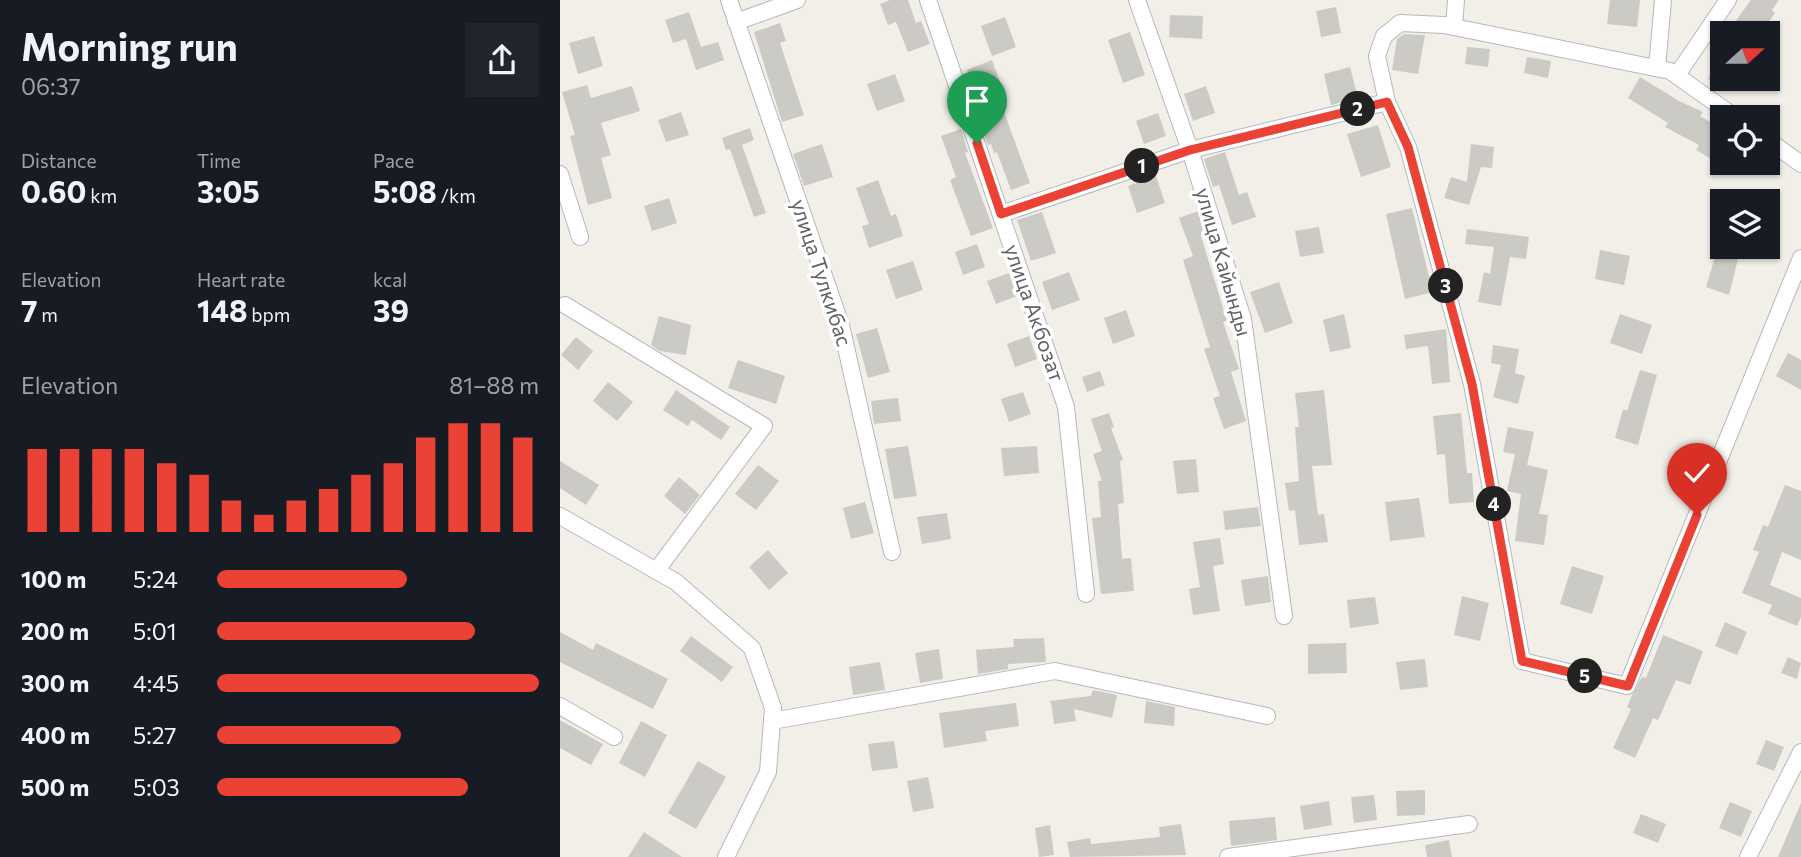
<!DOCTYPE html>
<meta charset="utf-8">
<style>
:root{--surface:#171b24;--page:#20242c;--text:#f1f3f6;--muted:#9ea1a6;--accent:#ea4335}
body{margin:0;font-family:Commissioner,sans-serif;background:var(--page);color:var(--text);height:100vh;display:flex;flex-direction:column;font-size:26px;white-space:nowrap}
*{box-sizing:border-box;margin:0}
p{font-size:23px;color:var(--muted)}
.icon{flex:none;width:38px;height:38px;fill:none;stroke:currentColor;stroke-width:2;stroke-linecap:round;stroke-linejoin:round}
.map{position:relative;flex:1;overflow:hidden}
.drawer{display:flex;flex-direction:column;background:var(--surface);width:560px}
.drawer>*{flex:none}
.needle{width:46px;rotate:69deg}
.tools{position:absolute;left:1150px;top:21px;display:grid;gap:14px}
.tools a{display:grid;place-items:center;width:70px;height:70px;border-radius:0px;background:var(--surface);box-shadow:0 2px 5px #0004;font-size:35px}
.pin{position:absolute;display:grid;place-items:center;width:60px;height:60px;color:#fff;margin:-72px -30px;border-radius:50% 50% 50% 0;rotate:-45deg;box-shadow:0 0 7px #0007}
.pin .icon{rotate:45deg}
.km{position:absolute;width:35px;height:35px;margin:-18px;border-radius:50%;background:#222;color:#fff;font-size:19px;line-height:35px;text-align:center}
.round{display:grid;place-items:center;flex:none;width:74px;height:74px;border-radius:0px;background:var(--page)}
.overview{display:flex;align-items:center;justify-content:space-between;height:119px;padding:0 21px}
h1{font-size:38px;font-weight:700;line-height:52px}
.figures{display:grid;grid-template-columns:repeat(3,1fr);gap:10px;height:119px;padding:7px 21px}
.figures div{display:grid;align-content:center}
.figures b{font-size:30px;font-weight:700}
.figures small{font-size:19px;font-weight:400}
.figures p{font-size:19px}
.chart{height:196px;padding:14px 21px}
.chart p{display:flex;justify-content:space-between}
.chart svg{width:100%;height:126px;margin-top:7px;stroke:var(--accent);stroke-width:6}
ul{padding:0 21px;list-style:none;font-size:23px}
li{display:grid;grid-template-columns:112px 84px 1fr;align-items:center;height:52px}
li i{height:18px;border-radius:9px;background:var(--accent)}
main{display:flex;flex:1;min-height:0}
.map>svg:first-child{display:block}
</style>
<main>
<section class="drawer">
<div class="overview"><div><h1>Morning run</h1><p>06:37</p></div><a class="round"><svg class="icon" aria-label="share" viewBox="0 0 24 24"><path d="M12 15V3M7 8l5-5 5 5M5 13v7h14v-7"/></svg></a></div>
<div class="figures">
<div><p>Distance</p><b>0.60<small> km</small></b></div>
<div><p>Time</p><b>3:05</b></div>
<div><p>Pace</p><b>5:08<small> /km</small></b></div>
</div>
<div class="figures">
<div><p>Elevation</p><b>7<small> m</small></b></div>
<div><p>Heart rate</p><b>148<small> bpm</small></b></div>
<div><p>kcal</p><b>39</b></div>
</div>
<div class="chart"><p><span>Elevation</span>81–88 m</p>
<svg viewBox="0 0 160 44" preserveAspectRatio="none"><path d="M5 44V15M15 44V15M25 44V15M35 44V15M45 44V20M55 44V24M65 44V33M75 44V38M85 44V33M95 44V29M105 44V24M115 44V20M125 44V11M135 44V6M145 44V6M155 44V11"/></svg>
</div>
<ul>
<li><b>100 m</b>5:24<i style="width:59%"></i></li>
<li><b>200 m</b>5:01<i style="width:80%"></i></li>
<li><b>300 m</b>4:45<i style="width:100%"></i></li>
<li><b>400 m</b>5:27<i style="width:57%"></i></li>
<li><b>500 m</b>5:03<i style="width:78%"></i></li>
</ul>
</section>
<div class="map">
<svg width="1241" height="857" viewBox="0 0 1241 857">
<rect width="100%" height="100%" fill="#f1efe8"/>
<g fill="#cccac5">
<polygon points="330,0 348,0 356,23 361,21 370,44 348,52 336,22 328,25 320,4"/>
<polygon points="1050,0 1080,0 1077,27 1047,24"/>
<polygon points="1191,0 1219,0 1212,10 1215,13 1201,33 1167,33"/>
<polygon points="776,7 781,33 761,37 756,11"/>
<polygon points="129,12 141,47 158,42 164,60 136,70 126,39 113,43 105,20"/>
<polygon points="610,15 643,16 642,39 609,37"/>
<polygon points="445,17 456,47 432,56 421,26"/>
<polygon points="220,23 226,41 220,43 244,115 222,122 194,32"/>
<polygon points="570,32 585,75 563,83 548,40"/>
<polygon points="844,34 865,35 858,74 832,70 837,39"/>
<polygon points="34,36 43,66 18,74 9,43"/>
<polygon points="907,47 930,49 928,67 905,64"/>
<polygon points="1162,53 1162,87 1148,79"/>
<polygon points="967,57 991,61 988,78 964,73"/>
<polygon points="432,60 442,88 436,90 470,183 451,190 437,152 434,153 431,144 428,145 420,122 423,121 420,114 423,113 407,70"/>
<polygon points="790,67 798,98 771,105 764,74"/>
<polygon points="335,74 345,101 317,111 307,84"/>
<polygon points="1080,77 1119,101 1143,112 1140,116 1162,129 1162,165 1136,150 1139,145 1105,127 1108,123 1068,98"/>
<polygon points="27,85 31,98 72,86 80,111 41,123 51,155 41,158 52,198 28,205 10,136 15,135 2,92"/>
<polygon points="646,86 655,113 633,121 624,94"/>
<polygon points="121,112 129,135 106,142 98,120"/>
<polygon points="598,113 606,136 584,144 576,121"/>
<polygon points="818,125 831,167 801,177 787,134"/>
<polygon points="190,128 194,140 182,145 206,213 194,217 170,149 166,150 162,138"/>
<polygon points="401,129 408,152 405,153 433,228 411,236 390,180 396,177 381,136"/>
<polygon points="262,144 273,177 244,186 233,154"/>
<polygon points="911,144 934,147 932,168 921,167 909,205 884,198 891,177 907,182"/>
<polygon points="665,152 679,195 687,192 696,217 672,225 659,185 653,187 644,159"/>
<polygon points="596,176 605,203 577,213 568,186"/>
<polygon points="318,180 331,216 336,214 343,236 309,248 302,226 309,224 296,188"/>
<polygon points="109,198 117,223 92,231 84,206"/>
<polygon points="852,208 873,292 845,299 826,214"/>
<polygon points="638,211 645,234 641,236 667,321 663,322 679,369 671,372 686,421 664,429 653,398 660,396 644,349 650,347 623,260 633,256 619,218"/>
<polygon points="482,212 496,253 471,261 457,220"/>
<polygon points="759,227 764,253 740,257 735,231"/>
<polygon points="907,229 969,237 966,259 950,257 941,306 918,302 924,272 930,274 934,247 905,244"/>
<polygon points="417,244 425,267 403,275 395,252"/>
<polygon points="1158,247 1181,247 1169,295 1146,287"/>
<polygon points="1040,250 1070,256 1064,285 1035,279"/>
<polygon points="353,261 363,290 336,299 326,270"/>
<polygon points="509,272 520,300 492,310 482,282"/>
<polygon points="449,273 457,296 436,304 427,281"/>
<polygon points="719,282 733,323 705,333 690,292"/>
<polygon points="566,310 575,336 553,344 544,318"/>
<polygon points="784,314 791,348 770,352 763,320"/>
<polygon points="1060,314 1092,325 1082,354 1050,343"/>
<polygon points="99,316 131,325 126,355 100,351 91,345"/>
<polygon points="317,328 330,372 308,378 296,334"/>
<polygon points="886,329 890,382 872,384 868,346 846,349 844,335"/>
<polygon points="469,336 477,359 455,367 447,344"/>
<polygon points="16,337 33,351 18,370 1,355"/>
<polygon points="933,345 959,349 955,373 965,376 958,404 933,397 941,365 931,363"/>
<polygon points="1228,353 1241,360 1241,390 1216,376"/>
<polygon points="178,360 225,376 216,404 168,388"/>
<polygon points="1080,370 1097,375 1078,445 1055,438 1063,409 1067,411"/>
<polygon points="540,371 545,385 527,392 522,377"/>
<polygon points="48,382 73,402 57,421 33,401"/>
<polygon points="116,390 170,427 161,440 132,420 128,426 103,410"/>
<polygon points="764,390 772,465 752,466 758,515 764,514 768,542 739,545 735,510 729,511 725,483 739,481 735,427 739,427 735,393"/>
<polygon points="463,392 471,414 449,422 441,399"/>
<polygon points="338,398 341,421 314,424 311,401"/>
<polygon points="549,413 554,427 551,428 563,460 560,461 564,503 558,504 562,559 571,558 574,591 541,594 532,518 541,517 538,481 542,481 533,454 542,451 531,419"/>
<polygon points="901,413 907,473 912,473 914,502 889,504 885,454 877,455 873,416"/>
<polygon points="948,427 974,432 967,465 988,470 979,514 988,515 984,545 955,541 961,494 947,491 955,454 943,452"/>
<polygon points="348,446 357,496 334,499 325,449"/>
<polygon points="477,446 479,473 444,476 441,448"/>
<polygon points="636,459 639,492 617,494 613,461"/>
<polygon points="0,461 39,485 26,505 0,488"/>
<polygon points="198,465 219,481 196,510 175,494"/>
<polygon points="119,477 140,495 125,514 104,496"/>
<polygon points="1225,485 1241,491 1241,560 1222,552 1210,585 1241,598 1241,617 1237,626 1208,614 1212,605 1182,593 1199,552 1193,550 1203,525 1208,527"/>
<polygon points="859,498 865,537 830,541 825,502"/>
<polygon points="305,502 314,533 291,539 283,508"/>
<polygon points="698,507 701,526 665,530 663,511"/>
<polygon points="387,513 391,539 362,544 357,517"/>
<polygon points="660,538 664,564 653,566 660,611 633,615 629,589 640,587 633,542"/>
<polygon points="208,550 228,573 209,590 189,567"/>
<polygon points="1012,566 1044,576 1032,614 1000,604"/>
<polygon points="708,576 711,602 685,606 681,580"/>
<polygon points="902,596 929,603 920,641 894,635"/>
<polygon points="815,597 819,624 790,628 787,600"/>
<polygon points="1165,622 1187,632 1177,655 1155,646"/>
<polygon points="0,632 33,650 36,643 108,679 93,709 0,662"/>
<polygon points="1103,635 1143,651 1130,685 1116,680 1098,720 1093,718 1075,758 1053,748 1071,709 1067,707 1072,695 1082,677 1086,678"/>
<polygon points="131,636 173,667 162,682 120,651"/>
<polygon points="484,638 486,662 448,664 448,669 418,674 416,650 454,647 453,639"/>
<polygon points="786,643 787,673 748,674 748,644"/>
<polygon points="379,649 383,679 360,683 355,653"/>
<polygon points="1228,657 1241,663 1237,679 1221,673"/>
<polygon points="865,659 868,687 840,690 836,662"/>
<polygon points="320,662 325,690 293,695 289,667"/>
<polygon points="533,690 557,695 552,718 514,709 516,721 494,724 491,703 489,701 531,696"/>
<polygon points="586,701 615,707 614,726 584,723"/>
<polygon points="456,703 459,726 425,731 427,741 384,748 379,713"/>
<polygon points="0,720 43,744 31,765 0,748"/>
<polygon points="81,721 107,735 85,777 59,763"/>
<polygon points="1206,740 1224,747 1214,771 1196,764"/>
<polygon points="334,741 338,768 312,771 308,744"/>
<polygon points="138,761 166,777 136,829 108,813"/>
<polygon points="368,777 374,808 353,812 347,781"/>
<polygon points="865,790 865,815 837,816 836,791"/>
<polygon points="814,795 817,820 794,823 791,797"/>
<polygon points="769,801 772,825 744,830 740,806"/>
<polygon points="1170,802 1192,811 1181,837 1159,828"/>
<polygon points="1241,803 1241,857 1218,857"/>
<polygon points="1081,814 1106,824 1098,843 1073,833"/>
<polygon points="715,817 717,840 671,846 669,821"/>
<polygon points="621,824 626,855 510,857 507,842 530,838 531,844 600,837 599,827"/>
<polygon points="490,825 494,855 479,857 475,828"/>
<polygon points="84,832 122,857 68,857"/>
<polygon points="889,840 892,857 867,857 865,845"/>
</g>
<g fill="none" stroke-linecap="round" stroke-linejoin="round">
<defs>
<g id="minor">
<polyline points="169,0 281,325 332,552"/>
<polyline points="368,0 506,407 526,594"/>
<polyline points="577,0 630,150 683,319 724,616"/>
<polyline points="176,22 237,0"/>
<polyline points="894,27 896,0"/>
<polyline points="1097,68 1103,0"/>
<polyline points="1117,75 1168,0"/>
<polyline points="1175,117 1110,71 884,25 840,23 824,36 817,56 827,102 848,147 912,384 962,661 1067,686 1241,258"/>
<polyline points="1208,140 1241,164"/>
<polyline points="0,174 20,237"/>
<polyline points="441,214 630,150 827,102"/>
<polyline points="5,305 204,426 96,571"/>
<polyline points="0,516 116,582 192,648 213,708 208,772 166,857"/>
<polyline points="0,706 54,737"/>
<polyline points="212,721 495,671 707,716"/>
<polyline points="668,857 909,824"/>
<polyline points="1188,857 1241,752"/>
</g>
</defs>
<use href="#minor" stroke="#b5b8bc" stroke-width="18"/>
<use href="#minor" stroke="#fff" stroke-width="16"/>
</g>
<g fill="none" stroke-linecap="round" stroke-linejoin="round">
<defs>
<polyline id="route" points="417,143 441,214 630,150 827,102 848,147 912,384 962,661 1068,686 1137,515"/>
</defs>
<use href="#route" stroke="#fff" stroke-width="14"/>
<use href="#route" stroke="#ea4335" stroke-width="9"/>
</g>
<g text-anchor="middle" stroke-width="7" stroke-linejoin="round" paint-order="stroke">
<g font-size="21" fill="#5f6368" stroke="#fff">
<text transform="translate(663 262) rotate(74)" y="7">улица Кайынды</text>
<text transform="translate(261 273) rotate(72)" y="7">улица Тулкибас</text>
<text transform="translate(474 313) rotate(71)" y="7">улица Акбозат</text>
</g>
</g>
</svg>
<div class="tools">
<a><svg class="needle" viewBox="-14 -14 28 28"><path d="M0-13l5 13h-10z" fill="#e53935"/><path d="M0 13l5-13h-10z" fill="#9ea1a6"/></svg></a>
<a><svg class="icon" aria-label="locate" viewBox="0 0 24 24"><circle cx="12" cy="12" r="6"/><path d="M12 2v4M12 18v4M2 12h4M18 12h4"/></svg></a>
<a><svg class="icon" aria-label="layers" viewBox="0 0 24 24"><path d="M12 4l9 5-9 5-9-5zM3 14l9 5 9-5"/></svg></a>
</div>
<div class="pin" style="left:417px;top:143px;background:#1e9e55"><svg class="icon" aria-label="arrive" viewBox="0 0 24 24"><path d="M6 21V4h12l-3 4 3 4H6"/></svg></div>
<div class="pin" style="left:1137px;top:515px;background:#d93025"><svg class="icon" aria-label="check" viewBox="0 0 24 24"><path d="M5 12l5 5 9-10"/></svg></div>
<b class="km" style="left:582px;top:166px">1</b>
<b class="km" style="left:798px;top:109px">2</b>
<b class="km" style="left:886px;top:286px">3</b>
<b class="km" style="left:934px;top:504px">4</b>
<b class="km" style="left:1025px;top:676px">5</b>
</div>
</main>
